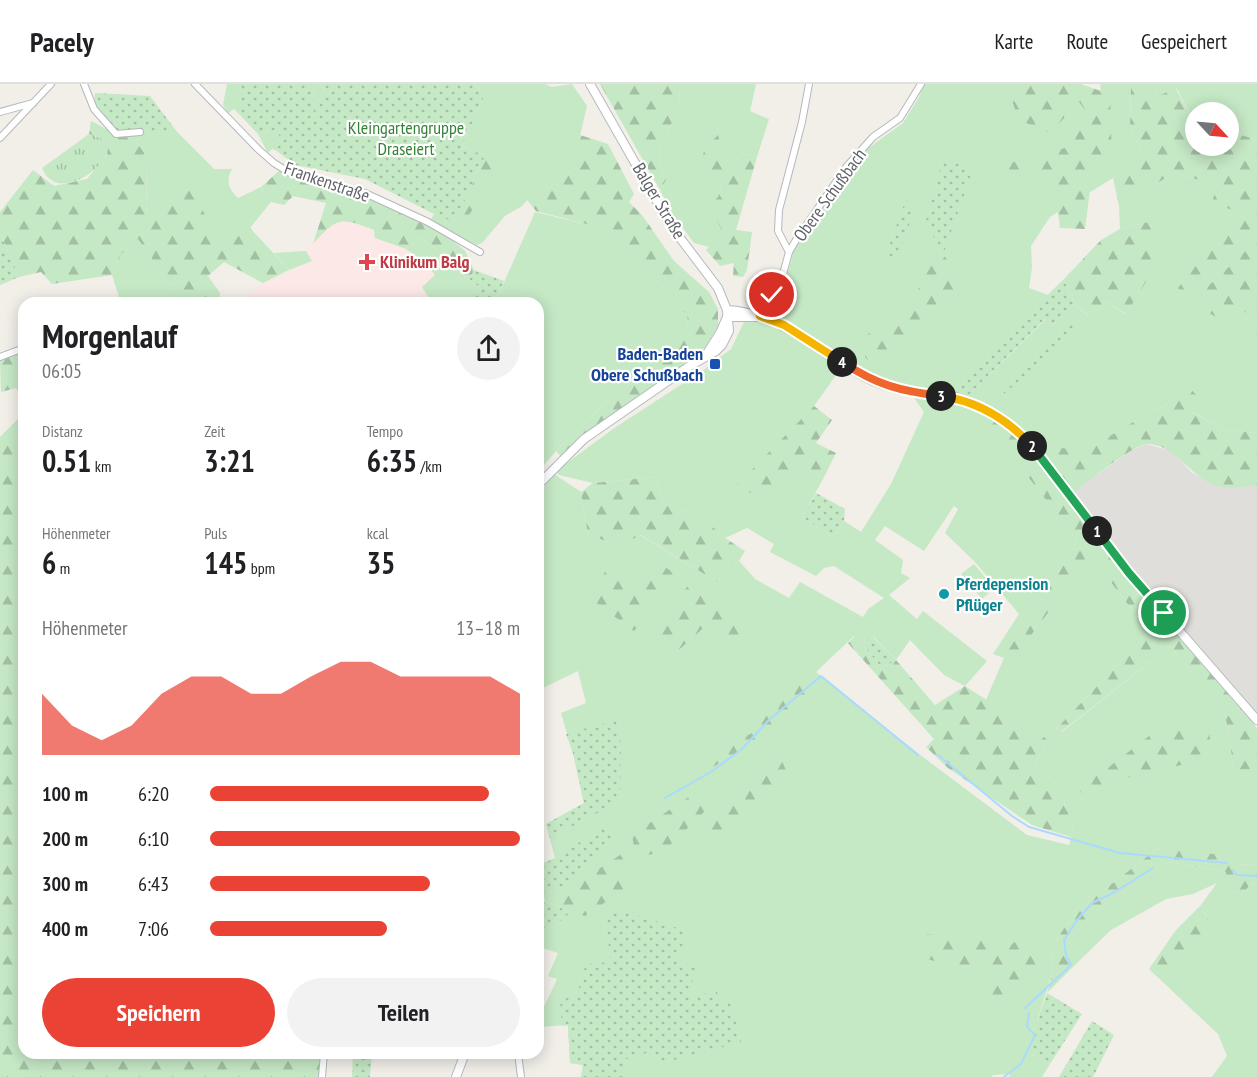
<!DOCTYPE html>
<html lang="de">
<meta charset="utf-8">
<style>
:root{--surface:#fff;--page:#f2f2f2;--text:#202124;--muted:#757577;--line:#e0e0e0;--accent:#ea4335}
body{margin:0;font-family:"PT Sans Narrow",sans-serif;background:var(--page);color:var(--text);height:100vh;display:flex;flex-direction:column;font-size:22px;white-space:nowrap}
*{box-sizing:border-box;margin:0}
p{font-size:20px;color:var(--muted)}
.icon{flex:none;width:33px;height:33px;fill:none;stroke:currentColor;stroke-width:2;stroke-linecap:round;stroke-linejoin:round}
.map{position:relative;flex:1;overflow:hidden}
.drawer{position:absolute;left:18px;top:213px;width:526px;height:762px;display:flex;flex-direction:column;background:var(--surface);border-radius:18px;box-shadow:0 3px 15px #0003}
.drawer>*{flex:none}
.needle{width:39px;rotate:116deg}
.controls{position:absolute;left:1185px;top:18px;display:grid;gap:12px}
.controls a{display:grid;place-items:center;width:54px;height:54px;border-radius:50%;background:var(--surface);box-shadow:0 3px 15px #0003;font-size:30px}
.pin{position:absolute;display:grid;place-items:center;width:51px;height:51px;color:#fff;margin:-26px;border:3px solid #fff;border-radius:50%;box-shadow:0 2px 6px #0007}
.km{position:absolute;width:30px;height:30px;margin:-15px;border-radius:50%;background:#222;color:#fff;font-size:16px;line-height:30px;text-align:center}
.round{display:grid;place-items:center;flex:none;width:63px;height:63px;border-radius:32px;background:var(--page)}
.overview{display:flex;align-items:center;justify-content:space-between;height:102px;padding:0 24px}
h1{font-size:33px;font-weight:800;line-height:45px}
.stats{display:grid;grid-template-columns:repeat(3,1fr);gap:9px;height:102px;padding:6px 24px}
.stats div{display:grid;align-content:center}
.stats b{font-size:30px;font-weight:800}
.stats small{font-size:16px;font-weight:400}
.stats p{font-size:16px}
.chart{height:168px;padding:12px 24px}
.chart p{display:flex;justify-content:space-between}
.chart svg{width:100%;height:108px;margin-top:6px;fill:var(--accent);opacity:.7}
.primary-button{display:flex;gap:12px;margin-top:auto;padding:12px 24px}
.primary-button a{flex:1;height:69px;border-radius:36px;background:var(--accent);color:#fff;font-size:24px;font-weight:800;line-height:69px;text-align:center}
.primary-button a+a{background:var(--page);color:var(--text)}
ul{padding:0 24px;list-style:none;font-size:20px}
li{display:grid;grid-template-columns:96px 72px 1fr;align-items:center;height:45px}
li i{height:15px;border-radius:8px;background:var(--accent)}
header{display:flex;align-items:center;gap:36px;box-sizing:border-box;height:84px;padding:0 30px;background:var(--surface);border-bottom:2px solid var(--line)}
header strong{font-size:28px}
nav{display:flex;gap:33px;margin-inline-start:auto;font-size:21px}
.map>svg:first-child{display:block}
</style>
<header>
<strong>Pacely</strong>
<nav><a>Karte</a><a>Route</a><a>Gespeichert</a></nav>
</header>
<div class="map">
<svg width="1257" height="993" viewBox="0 0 1257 993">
<defs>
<pattern id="forest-firs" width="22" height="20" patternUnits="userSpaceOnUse" patternTransform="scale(1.5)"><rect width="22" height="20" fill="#c5e8c5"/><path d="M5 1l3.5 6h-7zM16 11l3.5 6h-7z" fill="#a3c0a4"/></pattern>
<pattern id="park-tufts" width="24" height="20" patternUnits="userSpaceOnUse" patternTransform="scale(1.5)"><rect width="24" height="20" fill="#c5e8c5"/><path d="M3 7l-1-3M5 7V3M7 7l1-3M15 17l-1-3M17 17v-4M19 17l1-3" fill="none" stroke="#a3c0a4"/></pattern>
<pattern id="garden-dots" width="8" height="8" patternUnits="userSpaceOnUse" patternTransform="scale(1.5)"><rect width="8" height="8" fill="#c5e8c5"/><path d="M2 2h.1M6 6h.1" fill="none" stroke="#a3c0a4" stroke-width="1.8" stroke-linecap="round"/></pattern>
</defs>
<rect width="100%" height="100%" fill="#f1efe8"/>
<polygon fill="#e0deda" points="1146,360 1172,367 1191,388 1221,403 1255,402 1257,404 1257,631 1131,485 1073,408 1130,367"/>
<polygon fill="#fce8e6" points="349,136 374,147 375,154 406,165 426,179 435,191 422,203 432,219 240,219 263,199 312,177 306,167 331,140"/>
<g fill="#c5e8c5" fill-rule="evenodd">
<polygon points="227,0 239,0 239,30 234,25 228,29 223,21"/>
<polygon points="312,0 325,0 324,11 316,32"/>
<polygon points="474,0 545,0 552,3 572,0 587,22 572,86 562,96 527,116 522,122 505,132 482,159 477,161 430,137 434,130 456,137 485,72 462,62 485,10"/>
<polygon points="681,0 756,0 750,27 769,35 757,73 741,69 729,88 718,51 723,96 718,113 723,148 709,163 694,159 671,128 660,106 666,96 658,71 678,24"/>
<path d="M 924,0 L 1080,0 L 1101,7 L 1100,0 L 1131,0 L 1130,44 L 1142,69 L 1113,94 L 1050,133 L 1031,162 L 1032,183 L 1029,204 L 1048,211 L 955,308 L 917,308 L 957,315 L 957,323 L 1008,366 L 1078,457 L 1004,573 L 1010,578 L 1091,472 L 1149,548 L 1056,645 L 1062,648 L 1170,562 L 1225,629 L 1234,686 L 1257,685 L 1257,781 L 1234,780 L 1162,761 L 1091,816 L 1068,838 L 1052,863 L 1053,887 L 1035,943 L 1030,969 L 1050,980 L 1042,993 L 1009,993 L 1010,990 L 993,991 L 991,993 L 581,993 L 583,981 L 570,979 L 568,941 L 539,943 C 539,928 551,910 557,895 L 548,892 L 558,869 L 539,863 L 539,848 L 547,848 L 571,828 L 545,817 L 539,792 L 538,781 L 555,774 L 546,740 L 584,719 L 573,669 L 561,629 L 586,619 L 578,587 L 539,606 L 539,410 L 554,390 L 581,408 L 588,450 L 618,462 L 640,451 L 717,498 L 739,477 L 755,495 L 789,514 L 800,498 L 863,533 L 868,525 L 884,514 L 834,482 L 824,484 L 816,492 L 770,468 L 774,460 L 747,444 L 725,454 L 701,432 L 662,419 L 656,393 L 593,399 L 559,391 L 556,387 L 613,345 L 702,287 L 731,265 L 744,238 L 767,235 L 788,188 L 796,159 L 850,84 L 867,65 L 903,39 L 919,13 ZM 844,280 L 890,303 L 910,308 L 924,328 L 891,400 L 861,448 L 844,437 L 834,454 L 802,433 L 823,395 L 805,382 L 784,393 L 737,402 L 814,322 ZM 954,422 L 958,425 L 945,449 L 975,478 L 1019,530 L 993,570 L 1004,574 L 986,616 L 1048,656 L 1034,682 L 1068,708 L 1064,718 L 1074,740 L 1069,761 L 1027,751 L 919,670 L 816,588 L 854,552 L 861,559 L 874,553 L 896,576 L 910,556 L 944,591 L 965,602 L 987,577 L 923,527 L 917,535 L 889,511 L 910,494 L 901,489 L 903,476 L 875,456 L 885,442 L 924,467 Z"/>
<polygon points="1156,0 1257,0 1257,56 1229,47 1228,28 1196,28 1195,40 1177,5 1157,13"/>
<polygon points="280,45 277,67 272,65 268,69 258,50"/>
<path d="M 140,48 L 177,48 L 214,85 L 232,85 C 225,97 229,105 238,114 L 261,103 L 271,118 L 250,144 L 223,163 L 147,136 L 146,70 L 128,49 Z"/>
<path d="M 1174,89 L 1217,101 L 1251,132 L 1199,206 L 1236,155 L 1249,164 L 1235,221 L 1256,235 L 1252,253 L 1257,254 L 1257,349 L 1225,346 L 1191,327 L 1187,301 L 1166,321 L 1145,331 L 1098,359 L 1085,364 L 1045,372 C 1026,353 1009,335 985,323 L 985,318 L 967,313 L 1046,235 L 1052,241 L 1074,220 L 1087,231 L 1108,218 L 1125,230 L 1148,138 L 1120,145 L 1119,122 Z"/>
<polygon points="535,128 590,141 630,170 639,185 661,201 672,219 687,230 688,242 628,302 603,321 556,367 539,387 538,219 495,219"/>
<polygon points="420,153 447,175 469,197 479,202 472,219 461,219 460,217 460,219 432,219 422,203 435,191 426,179 406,165"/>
<polygon points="138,155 183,219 121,219 112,191 121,170"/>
<polygon points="306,167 312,177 289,186 274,169"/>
<polygon points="974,480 994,504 982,515 961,490"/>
<polygon points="1169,778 1226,788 1226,806 1242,810 1252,799 1257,800 1257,993 1212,993 1227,972 1218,950 1149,885 1159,889 1208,836 1201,821 1217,799 1193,810 1166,815 1111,846 1083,873 1068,858 1096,826"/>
</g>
<g fill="url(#forest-firs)">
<polygon points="600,0 681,0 678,24 658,71 666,96 660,106"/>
<polygon points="1032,0 1080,0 1110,10 1112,77 1092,90 1085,145 1060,144 1053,87 1001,95 1002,81 1068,63 1069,53 1087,28 1079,18 1050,49 1019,36 1010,11"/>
<polygon points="1131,0 1156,0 1157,12 1176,5 1195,40 1196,62 1228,62 1229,47 1257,56 1257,254 1252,253 1255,235 1235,221 1218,234 1207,228 1212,217 1201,209 1249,164 1237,156 1199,206 1186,212 1178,204 1228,142 1250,132 1212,119 1217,101 1174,89 1119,122 1113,94 1142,69 1130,44"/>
<polygon points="91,37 116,50 128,49 146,70 147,135 188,99 222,163 250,144 289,186 263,199 224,178 208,192 220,209 219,219 183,219 138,155 121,170 112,191 52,200 41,188 19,193 0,149 0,128 33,86 54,102 87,95 107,71 108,57 89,50"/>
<polygon points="580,51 608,60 634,110 629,118 642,131 674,177 709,208 718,225 718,242 706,262 676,288 561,373 556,367 603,321 628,302 688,242 687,230 672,219 661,201 639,185 630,170 590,141 536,127 527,116 562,96 572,86"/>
<path d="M 718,51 L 729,87 L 741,69 L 757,73 L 736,146 L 752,148 L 747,186 L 743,193 L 733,192 L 734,179 L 720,182 L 706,166 L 723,148 L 709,122 L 718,113 L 723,96 L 703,92 C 698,73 704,64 718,51 Z"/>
<polygon points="485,72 494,76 496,84 477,119 462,141 455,138"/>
<path d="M 279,87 L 365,109 L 427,140 L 448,152 L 465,167 L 474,186 L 469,197 L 447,175 L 420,153 L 406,165 L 375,154 L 374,146 C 341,133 337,133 313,160 L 326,119 L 293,112 L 284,121 L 271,118 L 261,103 Z"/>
<polygon points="1148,138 1160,166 1149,193 1126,230 1108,218 1088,231 1074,220 1064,195 1101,156 1120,145"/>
<polygon points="943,171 969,201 880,288 862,270 870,265 863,256 869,249 885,258 894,233 921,202 926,179"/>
<polygon points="24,264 24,317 16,304 1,308 0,275"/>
<path d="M 1187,301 L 1198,313 L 1192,328 L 1225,346 L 1257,349 L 1257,404 L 1255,402 C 1245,402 1232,405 1222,403 C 1192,398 1176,359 1147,360 C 1132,361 1087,399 1073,409 L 1045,372 L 1052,362 L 1073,366 L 1098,359 L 1145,331 L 1166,321 Z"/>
<polygon points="957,315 1002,338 1034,368 1244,625 1257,645 1257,685 1234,686 1225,629 1170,562 1061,648 1056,645 1149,548 1091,472 1010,579 1004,573 1078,457 1008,367 957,323"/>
<polygon points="814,322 832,336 816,359 836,369 823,395 805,382 784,393 772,409 754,410 736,402"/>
<polygon points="24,329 24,969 320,969 319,993 0,993 0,353"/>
<polygon points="656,393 662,419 701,432 725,454 745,467 739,477 717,498 641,451 618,462 588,450 581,408 593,399"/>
<polygon points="663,481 678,493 634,547 591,515 606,486 639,507"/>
<polygon points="689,501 753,545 740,563 710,538 673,571 647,549"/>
<polygon points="855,552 882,584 896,576 935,621 965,602 1048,656 1034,682 1068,708 1064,718 1074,740 1071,753 1032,741 948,684 926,663 934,655 848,559"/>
<polygon points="797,595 809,605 804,625 789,628 762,654 713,683 709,675 727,662 752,649 767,624"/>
<polygon points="1209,639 1211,674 1113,697 1088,715 1076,704 1109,683 1149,652 1171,646"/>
<polygon points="781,675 789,693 759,729 711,754 701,739 731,723"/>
<polygon points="696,708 705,727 665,766 639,774 622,792 626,804 585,832 571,828 545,817 550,809 562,809 634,762 632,751"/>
<polygon points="1162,761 1241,775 1235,780 1257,781 1257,800 1252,799 1242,810 1226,806 1226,788 1169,778 1096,826 1068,858 1083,873 1047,909 1053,887 1052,863 1068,838 1091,816"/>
<polygon points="1201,821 1208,836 1190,873 1159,889 1149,885 1176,846"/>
<polygon points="916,849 974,855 982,849 1008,864 1020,853 1039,886 1026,904 1007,903 1009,927 990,930 989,887 930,876"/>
</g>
<path fill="url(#park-tufts)" d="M 89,50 L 108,57 C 108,61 108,68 106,71 C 95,93 54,115 42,84 Z"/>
<g fill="url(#garden-dots)">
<polygon points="239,0 312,0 316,30 324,11 325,0 474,0 485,10 462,62 485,72 455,138 434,130 365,95 295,81 277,67 280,45 258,50 239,30"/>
<polygon points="95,9 150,12 177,48 116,50 94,25"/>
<polygon points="943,75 973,85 944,168 925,140"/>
<polygon points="906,115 915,126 896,174 886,171"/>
<polygon points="0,149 19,193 0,201"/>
<polygon points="474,186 504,197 495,219 472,219 479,202 469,197"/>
<polygon points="1064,195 1074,220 1052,241 1045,235 967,313 955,308 1020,238"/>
<polygon points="1074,238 1077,247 999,314 992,312"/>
<polygon points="816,409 845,425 844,437 834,454 802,433"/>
<polygon points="873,553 896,576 882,584 861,559"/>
<polygon points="616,636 621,659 620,717 550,754 546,740 584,719 573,669 566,650"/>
<polygon points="605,741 614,754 584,787 565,802 542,810 539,781 556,774"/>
<polygon points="539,815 571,828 547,848 539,848"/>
<polygon points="615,828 636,831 687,847 678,878 696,882 689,912 717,908 718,917 730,916 741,958 659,980 653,967 623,976 624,993 581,993 583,981 570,979 568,941 562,942 560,915 578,913 580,893 587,880 611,878 605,834"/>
<polygon points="1047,909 1082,930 1050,980 1030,969 1035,943"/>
<polygon points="1092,937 1114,951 1093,993 1059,993"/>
<polygon points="353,969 372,969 370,993 352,993"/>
</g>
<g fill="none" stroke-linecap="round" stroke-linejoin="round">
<g stroke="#aadaff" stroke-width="2">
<polyline points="938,671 1012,732 1029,743 1120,769 1227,779"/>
<polyline points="665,714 711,688 742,665 769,636 821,592 918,671"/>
<polyline points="1233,786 1237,791 1257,792"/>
<polyline points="1025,924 1071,881 1066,871 1064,856 1077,836 1092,819 1113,809 1153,784"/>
<polyline points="1004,993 1021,980 1035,951 1027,943 1029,929"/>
</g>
<defs>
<g id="street">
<polyline points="84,0 94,25 116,50 140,48"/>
<polyline points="195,0 259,66 274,79 290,89 310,96 365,109 428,138 480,168"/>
<polyline points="0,28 33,19"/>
<polyline points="0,54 51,0"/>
<polyline points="789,168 778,147 779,126 802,38 809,0"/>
<polyline points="760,232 783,190 789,168 796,156 847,82 873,53 900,34 921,0"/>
<polyline points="0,273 24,264"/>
<polyline points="518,969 521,993"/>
<polyline points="322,993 324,969"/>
</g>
<g id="secondary">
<path d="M 727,226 C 785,229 823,274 873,297 C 896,307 920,309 944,313 C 982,319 1011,340 1037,367 L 1129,489 L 1257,636"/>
<polyline points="727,233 757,233"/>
<polyline points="706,271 720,249 727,233"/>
<polyline points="538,401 584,355 688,283 716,267 722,261 729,247 727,226 718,204 671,142 590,0"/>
<polyline points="456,993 465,969"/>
</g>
</defs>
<use href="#street" stroke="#b5b8bc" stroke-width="8"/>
<use href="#secondary" stroke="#b6babf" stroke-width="10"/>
<use href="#street" stroke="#fff" stroke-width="6"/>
<use href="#secondary" stroke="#fff" stroke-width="8"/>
</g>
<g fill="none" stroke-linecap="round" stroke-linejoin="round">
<defs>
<polyline id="split-1" points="1097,447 1129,489 1164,529"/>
<polyline id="split-2" points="1032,362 1097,447"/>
<path id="split-3" d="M 941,312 C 977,317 1008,336 1032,362"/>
<path id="split-4" d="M 842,278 C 877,301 900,307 941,312"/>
<polyline id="split-5" points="772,211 760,232 784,241 842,278"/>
</defs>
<use href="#split-1" stroke="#fff" stroke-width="12"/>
<use href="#split-2" stroke="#fff" stroke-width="12"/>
<use href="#split-3" stroke="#fff" stroke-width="12"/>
<use href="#split-4" stroke="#fff" stroke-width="12"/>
<use href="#split-5" stroke="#fff" stroke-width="12"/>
<use href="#split-1" stroke="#22a559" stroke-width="8"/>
<use href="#split-2" stroke="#22a559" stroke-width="8"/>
<use href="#split-3" stroke="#f5b400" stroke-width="8"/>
<use href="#split-4" stroke="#f0652b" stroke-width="8"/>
<use href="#split-5" stroke="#f5b400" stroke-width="8"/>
</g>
<path fill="#e0444e" stroke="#fff" stroke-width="2" d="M364 169h6v6h6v6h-6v6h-6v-6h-6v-6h6z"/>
<rect fill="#1a4fb4" stroke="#fff" stroke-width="2" x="709" y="274" width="12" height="12" rx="3"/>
<circle fill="#0f9aa8" stroke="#fff" stroke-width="2" cx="944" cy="510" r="6"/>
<g text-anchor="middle" stroke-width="4.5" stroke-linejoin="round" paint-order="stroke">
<g font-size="18" fill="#348238" stroke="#fff">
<text x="406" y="50">Kleingartengruppe<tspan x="406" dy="21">Draseiert</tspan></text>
</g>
<g font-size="18" fill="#5f6368" stroke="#fff">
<text transform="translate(327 98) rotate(19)" y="6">Frankenstraße</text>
<text transform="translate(830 111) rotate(-54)" y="6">Obere Schußbach</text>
<text transform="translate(659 117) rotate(59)" y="6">Balger Straße</text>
</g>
<g font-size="18" font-weight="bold" fill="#be3a42" stroke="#fff" text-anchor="start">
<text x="380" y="184">Klinikum Balg</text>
</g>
<g font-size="18" font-weight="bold" fill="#164399" stroke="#fff" text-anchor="end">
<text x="703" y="276">Baden-Baden<tspan x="703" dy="21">Obere Schußbach</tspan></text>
</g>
<g font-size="18" font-weight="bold" fill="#0d838f" stroke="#fff" text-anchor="start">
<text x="956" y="506">Pferdepension<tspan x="956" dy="21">Pflüger</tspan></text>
</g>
</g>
</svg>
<div class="controls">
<a><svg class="needle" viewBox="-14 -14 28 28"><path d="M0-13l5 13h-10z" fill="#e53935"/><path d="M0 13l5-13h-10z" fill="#757577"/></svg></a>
</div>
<div class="pin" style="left:1164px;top:529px;background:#1e9e55"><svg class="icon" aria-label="arrive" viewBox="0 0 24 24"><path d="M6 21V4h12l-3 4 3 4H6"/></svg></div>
<div class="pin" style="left:772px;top:211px;background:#d93025"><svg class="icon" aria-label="check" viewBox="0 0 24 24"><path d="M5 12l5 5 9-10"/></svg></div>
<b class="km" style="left:1097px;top:447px">1</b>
<b class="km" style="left:1032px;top:362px">2</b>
<b class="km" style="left:941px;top:312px">3</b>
<b class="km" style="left:842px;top:278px">4</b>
<section class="drawer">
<div class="overview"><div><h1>Morgenlauf</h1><p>06:05</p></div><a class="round"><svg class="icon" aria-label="share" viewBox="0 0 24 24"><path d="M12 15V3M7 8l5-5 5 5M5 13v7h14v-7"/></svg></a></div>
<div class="stats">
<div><p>Distanz</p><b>0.51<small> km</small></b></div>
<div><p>Zeit</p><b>3:21</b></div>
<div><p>Tempo</p><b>6:35<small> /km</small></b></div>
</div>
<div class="stats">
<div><p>Höhenmeter</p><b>6<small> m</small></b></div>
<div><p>Puls</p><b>145<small> bpm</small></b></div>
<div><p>kcal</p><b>35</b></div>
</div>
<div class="chart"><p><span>Höhenmeter</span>13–18 m</p>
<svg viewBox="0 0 160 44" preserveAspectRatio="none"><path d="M0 44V19L10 32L20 38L30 32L40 19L50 12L60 12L70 19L80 19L90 12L100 6L110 6L120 12L130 12L140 12L150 12L160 19V44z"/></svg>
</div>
<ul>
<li><b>100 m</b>6:20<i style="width:90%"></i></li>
<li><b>200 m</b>6:10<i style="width:100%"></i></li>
<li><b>300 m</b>6:43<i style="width:71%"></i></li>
<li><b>400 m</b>7:06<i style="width:57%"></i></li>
</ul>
<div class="primary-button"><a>Speichern</a><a>Teilen</a></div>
</section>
</div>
